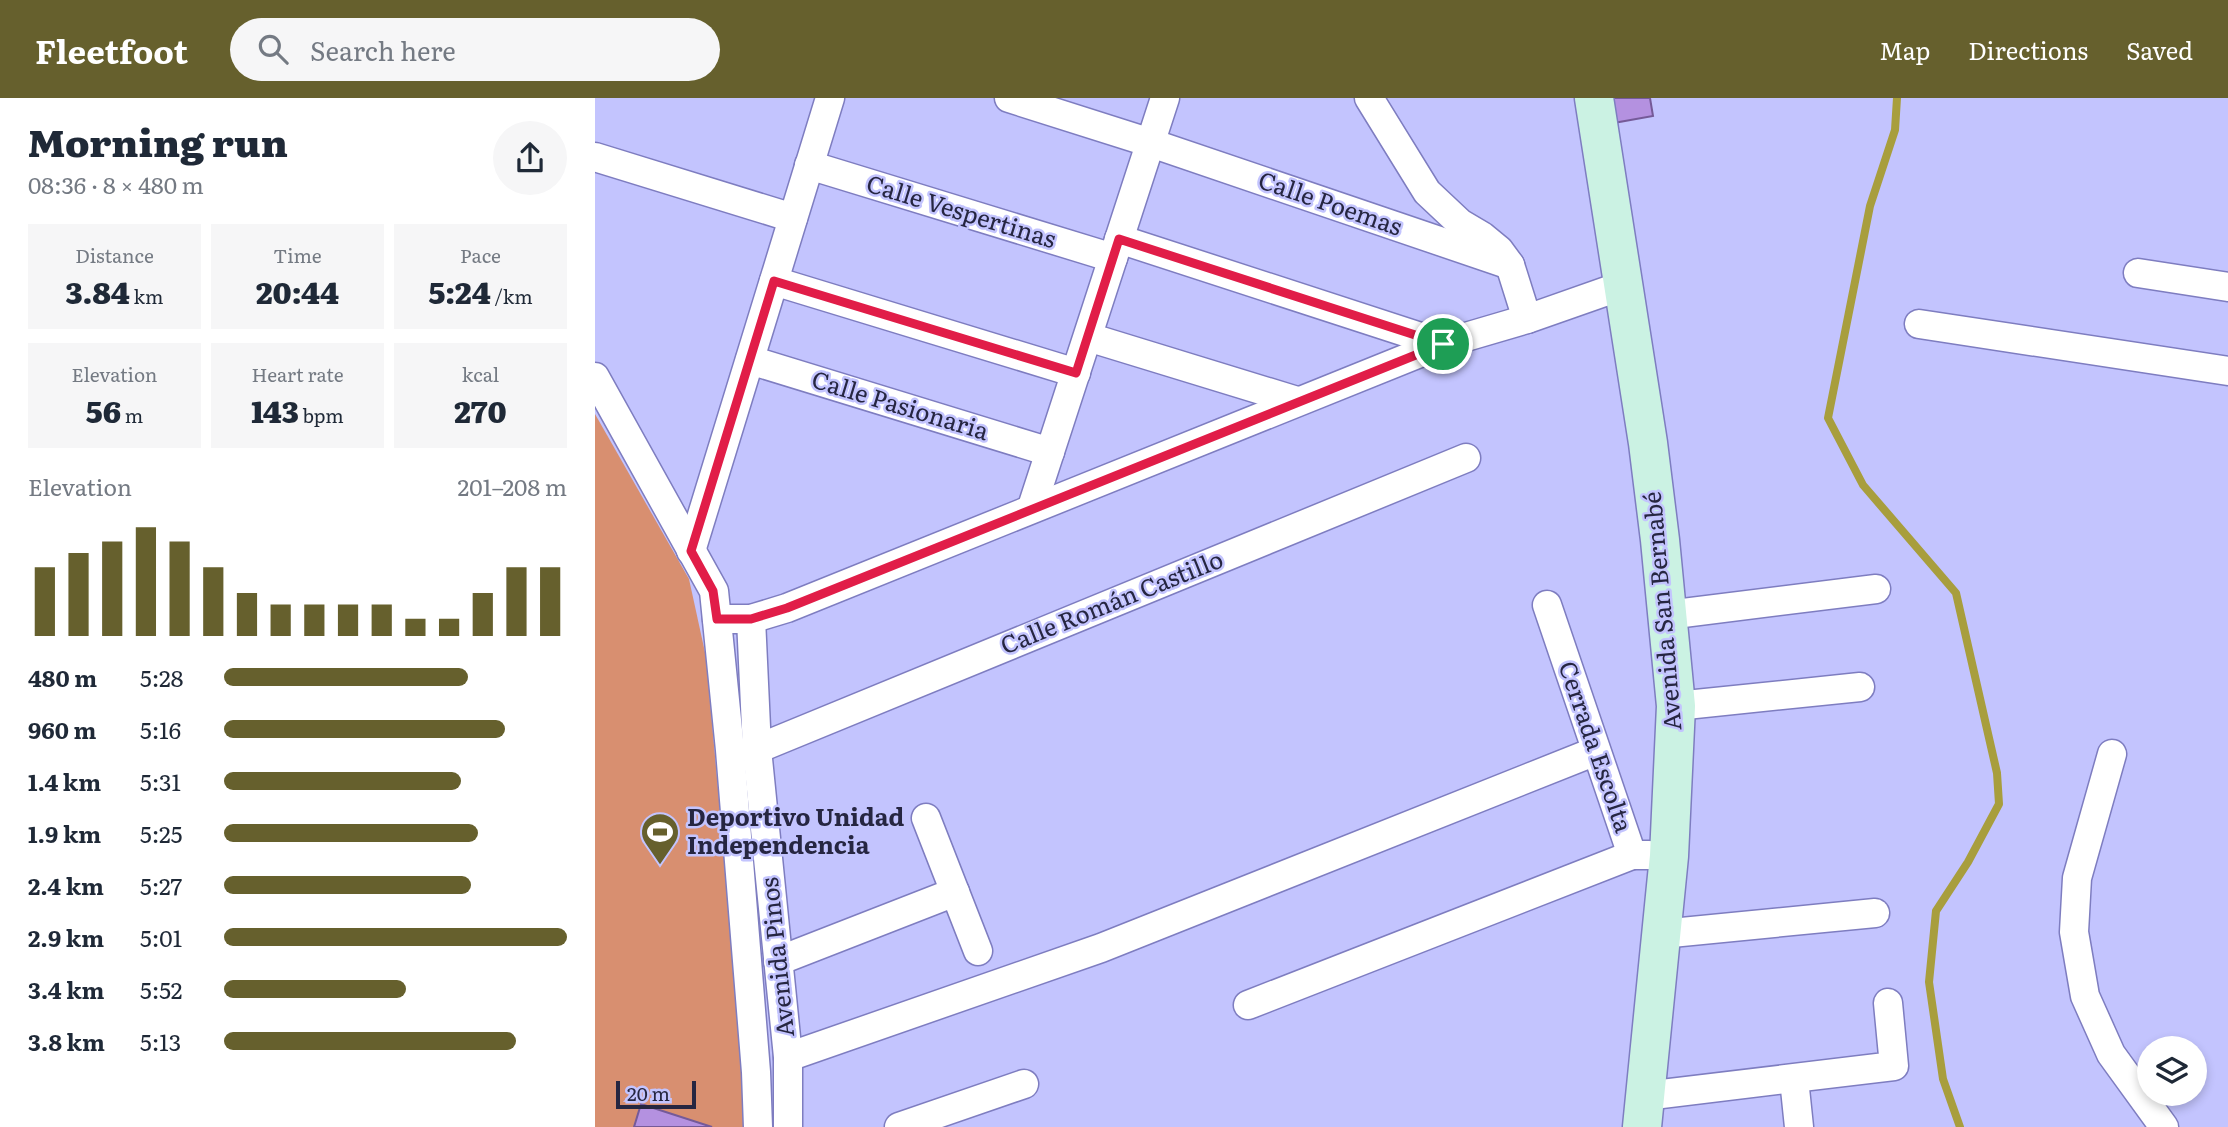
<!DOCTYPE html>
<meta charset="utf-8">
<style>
:root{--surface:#fff;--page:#f6f6f7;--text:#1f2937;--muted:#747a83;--accent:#66602d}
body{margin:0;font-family:Literata,serif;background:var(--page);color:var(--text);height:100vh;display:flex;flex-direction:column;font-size:26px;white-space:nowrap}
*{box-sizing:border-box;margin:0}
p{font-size:23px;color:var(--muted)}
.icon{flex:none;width:38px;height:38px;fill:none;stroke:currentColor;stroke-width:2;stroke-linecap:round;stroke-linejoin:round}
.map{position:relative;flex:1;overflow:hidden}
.panel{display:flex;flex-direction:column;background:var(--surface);width:595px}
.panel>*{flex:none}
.tools{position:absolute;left:1542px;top:938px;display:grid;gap:14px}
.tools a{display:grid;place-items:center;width:70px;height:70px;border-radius:50%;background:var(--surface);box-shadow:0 4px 10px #0003;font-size:35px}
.scale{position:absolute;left:21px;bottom:18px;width:80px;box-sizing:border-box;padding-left:7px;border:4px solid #262641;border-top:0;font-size:19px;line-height:24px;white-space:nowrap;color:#262641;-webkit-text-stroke:5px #c3c4fe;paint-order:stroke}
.pin{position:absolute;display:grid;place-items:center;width:60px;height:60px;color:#fff;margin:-30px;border:4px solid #fff;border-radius:50%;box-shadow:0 2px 7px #0007}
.round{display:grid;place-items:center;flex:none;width:74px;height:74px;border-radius:37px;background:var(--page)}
.head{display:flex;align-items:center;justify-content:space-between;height:119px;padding:0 28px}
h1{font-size:38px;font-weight:800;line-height:52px}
.figures{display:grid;grid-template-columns:repeat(3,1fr);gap:10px;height:119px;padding:7px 28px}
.figures div{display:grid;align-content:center;border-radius:0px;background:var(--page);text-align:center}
.figures b{font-size:30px;font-weight:800}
.figures small{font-size:19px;font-weight:400}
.figures p{font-size:19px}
.chart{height:196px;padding:14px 28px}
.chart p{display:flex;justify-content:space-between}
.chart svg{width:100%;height:126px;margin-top:7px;stroke:var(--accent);stroke-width:6}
ul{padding:0 28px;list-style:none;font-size:23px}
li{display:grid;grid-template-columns:112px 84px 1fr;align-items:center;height:52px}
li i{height:18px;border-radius:9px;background:var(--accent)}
header{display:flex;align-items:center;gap:42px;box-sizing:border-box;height:98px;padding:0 35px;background:var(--accent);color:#fff}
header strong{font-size:33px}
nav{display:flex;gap:38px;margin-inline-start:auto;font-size:24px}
.search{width:490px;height:63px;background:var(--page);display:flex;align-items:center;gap:18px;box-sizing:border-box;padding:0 24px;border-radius:38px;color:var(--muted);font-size:26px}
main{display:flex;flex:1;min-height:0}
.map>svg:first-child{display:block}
</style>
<header>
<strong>Fleetfoot</strong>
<div class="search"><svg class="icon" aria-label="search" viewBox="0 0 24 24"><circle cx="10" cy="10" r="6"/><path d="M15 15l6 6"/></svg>Search here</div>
<nav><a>Map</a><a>Directions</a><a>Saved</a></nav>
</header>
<main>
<section class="panel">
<div class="head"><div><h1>Morning run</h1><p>08:36 · 8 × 480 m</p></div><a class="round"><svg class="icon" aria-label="share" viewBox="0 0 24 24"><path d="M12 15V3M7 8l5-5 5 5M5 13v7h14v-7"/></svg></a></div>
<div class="figures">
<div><p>Distance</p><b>3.84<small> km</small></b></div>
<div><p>Time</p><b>20:44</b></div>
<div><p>Pace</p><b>5:24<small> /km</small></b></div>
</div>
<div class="figures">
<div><p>Elevation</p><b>56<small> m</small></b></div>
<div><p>Heart rate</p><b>143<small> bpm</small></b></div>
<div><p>kcal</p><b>270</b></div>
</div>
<div class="chart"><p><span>Elevation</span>201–208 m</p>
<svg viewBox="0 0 160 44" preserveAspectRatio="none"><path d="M5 44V20M15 44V15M25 44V11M35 44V6M45 44V11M55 44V20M65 44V29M75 44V33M85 44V33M95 44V33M105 44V33M115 44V38M125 44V38M135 44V29M145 44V20M155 44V20"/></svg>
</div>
<ul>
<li><b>480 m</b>5:28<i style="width:71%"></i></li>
<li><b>960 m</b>5:16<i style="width:82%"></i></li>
<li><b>1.4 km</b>5:31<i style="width:69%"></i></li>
<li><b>1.9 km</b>5:25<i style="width:74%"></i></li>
<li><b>2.4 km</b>5:27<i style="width:72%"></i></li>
<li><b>2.9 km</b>5:01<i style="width:100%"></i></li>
<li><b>3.4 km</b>5:52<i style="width:53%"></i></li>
<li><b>3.8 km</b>5:13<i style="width:85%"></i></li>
</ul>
</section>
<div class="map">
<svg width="1633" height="1029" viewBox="0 0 1633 1029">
<rect width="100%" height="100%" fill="#c3c4fe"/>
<polygon fill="#d88f70" points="0,316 94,481 111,559 149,977 149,1029 0,1029"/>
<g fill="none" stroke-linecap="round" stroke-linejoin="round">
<polyline stroke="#a89e3d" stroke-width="8" points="1302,0 1300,32 1275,108 1233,320 1268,387 1361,495 1402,675 1404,706 1373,764 1341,813 1334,884 1348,981 1365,1029"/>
</g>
<g fill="#b491e0" stroke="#755a98" stroke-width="2">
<polygon points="1009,0 1055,0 1058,18 1013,26"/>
<polygon points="46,1006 117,1029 39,1029"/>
</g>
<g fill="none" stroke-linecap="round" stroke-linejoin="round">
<defs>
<g id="street">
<polyline points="414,0 556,45 915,167"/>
<polyline points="774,0 832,94 865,125 887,138 904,152 915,167 932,221"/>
<polyline points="0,59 198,120"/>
<polyline points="214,67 518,160"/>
<polyline points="524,141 847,246"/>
<polyline points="1543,175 1633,189"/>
<polyline points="179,183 481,275"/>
<polyline points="1324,226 1633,273"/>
<polyline points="493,239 702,303"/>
<polyline points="155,262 455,354"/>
<polyline points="0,279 119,493 135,652 161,974 163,1029"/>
<polyline points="437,409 570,0"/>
<polyline points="96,453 235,0"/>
<polyline points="952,507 1037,757 1054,757"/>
<polyline points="1072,517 1281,491"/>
<polyline points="122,521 156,521 192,510 847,246 932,221 1029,187"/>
<polyline points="156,521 162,651 193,959 193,1029"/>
<polyline points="1081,608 1265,589"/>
<polyline points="162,651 871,360"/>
<polyline points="1517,656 1482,780 1479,834 1490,898 1516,956 1569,1029"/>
<polyline points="331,720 383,853"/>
<polyline points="1066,836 1280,815"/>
<polyline points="183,863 360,794"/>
<polyline points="653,907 1037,757"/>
<polyline points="193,959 506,850 1001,653"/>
<polyline points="1199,981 1204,1029"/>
<polyline points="1050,998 1299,968 1293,905"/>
<polyline points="304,1029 429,986"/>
</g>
<polyline id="secondary" points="999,0 1053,345 1065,442 1081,608 1074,758 1047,1029"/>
</defs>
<use href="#street" stroke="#7e7dc0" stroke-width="31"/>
<use href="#secondary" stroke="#7e7dc0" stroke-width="41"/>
<use href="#street" stroke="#fff" stroke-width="28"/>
<use href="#secondary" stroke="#cbf2e3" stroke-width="38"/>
</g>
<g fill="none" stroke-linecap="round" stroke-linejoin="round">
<defs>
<polygon id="route" points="524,141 848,246 192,510 156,521 122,521 118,493 96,453 179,183 481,275"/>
</defs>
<use href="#route" stroke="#fff" stroke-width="14"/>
<use href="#route" stroke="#e11d48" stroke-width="9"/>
</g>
<defs>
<symbol id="stadium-pin" viewBox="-11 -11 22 30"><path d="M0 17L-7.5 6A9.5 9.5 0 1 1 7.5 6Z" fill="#66602d" stroke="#c3c4fe"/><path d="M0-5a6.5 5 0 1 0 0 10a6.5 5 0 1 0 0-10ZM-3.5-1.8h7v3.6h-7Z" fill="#fff"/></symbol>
</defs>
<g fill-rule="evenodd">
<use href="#stadium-pin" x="43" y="712" width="44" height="60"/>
</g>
<g text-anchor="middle" stroke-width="5" stroke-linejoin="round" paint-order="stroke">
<g font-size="24" fill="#262641" stroke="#c3c4fe">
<text transform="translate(735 106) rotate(19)" y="8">Calle Poemas</text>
<text transform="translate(366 114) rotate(17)" y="8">Calle Vespertinas</text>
<text transform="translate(305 308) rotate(17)" y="8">Calle Pasionaria</text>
<text transform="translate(517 505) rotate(-22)" y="8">Calle Román Castillo</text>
<text transform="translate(1068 513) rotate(-95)" y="8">Avenida San Bernabé</text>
<text transform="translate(1000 649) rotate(71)" y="8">Cerrada Escolta</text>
<text transform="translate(183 859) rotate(-96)" y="8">Avenida Pinos</text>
</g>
<g font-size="24" font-weight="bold" fill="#262641" stroke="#c3c4fe" text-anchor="start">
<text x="92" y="728">Deportivo Unidad<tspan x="92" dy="28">Independencia</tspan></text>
</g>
</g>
</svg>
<div class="tools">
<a><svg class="icon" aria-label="layers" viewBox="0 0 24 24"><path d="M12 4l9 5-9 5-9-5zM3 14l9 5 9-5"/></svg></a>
</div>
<div class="scale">20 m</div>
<div class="pin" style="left:848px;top:246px;background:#1e9e55"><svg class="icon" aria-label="arrive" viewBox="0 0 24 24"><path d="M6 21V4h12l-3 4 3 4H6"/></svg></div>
</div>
</main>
